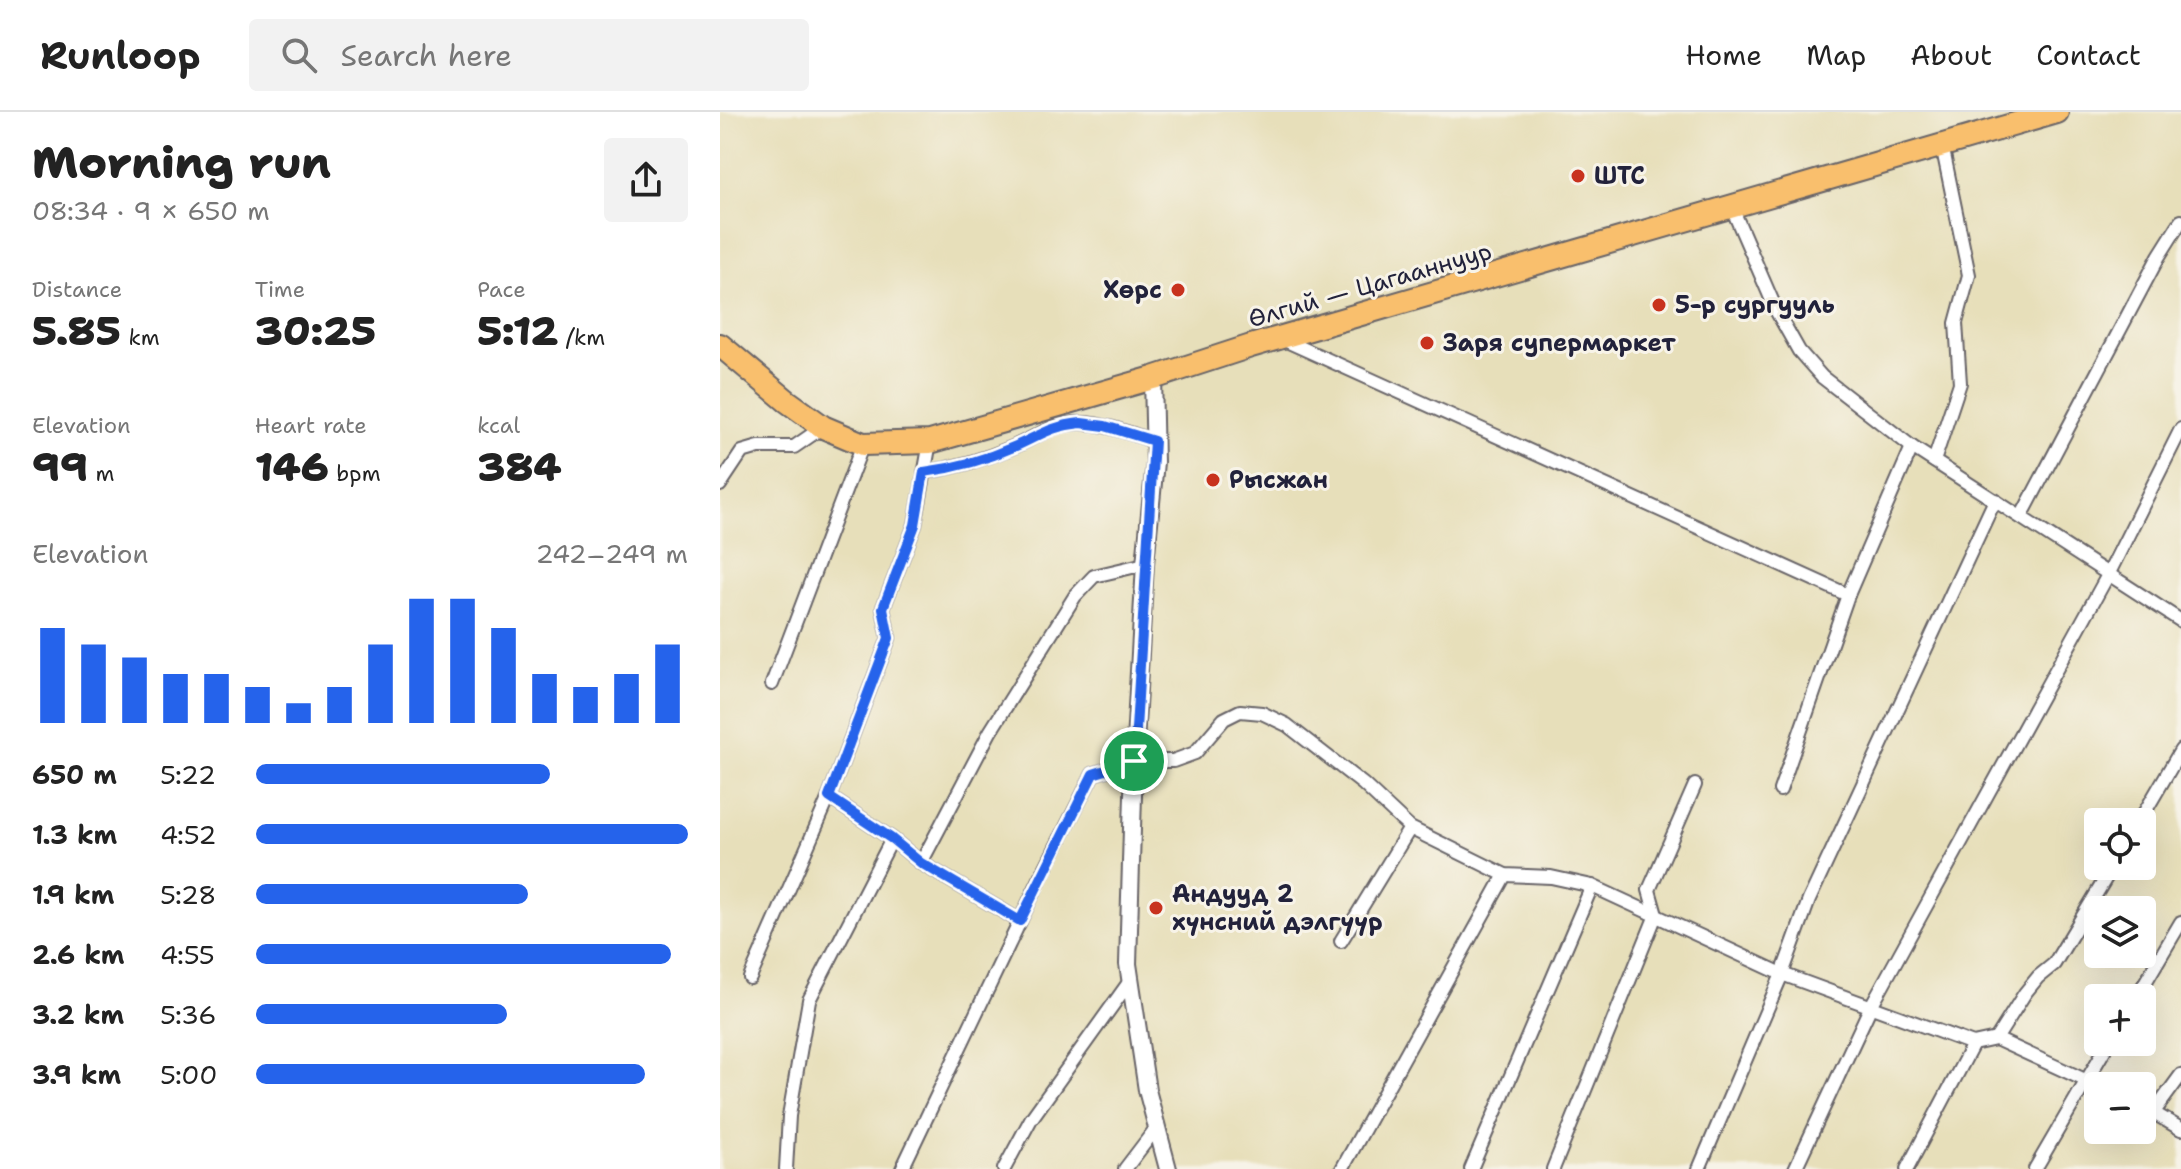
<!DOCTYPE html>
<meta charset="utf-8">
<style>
:root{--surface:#fff;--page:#f2f2f2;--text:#222;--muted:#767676;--line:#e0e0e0;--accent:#2563eb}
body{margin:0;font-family:"Shantell Sans",sans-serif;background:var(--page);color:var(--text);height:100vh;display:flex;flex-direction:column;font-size:30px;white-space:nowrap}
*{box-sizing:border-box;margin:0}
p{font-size:26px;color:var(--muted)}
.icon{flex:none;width:44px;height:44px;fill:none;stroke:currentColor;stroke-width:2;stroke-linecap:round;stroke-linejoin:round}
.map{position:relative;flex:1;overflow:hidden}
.panel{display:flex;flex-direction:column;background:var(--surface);width:720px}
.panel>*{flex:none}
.fabs{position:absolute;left:1364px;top:696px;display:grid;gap:16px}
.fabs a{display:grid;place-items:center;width:72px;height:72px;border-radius:8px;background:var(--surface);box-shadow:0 8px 32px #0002;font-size:40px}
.pin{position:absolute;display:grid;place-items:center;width:68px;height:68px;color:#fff;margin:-34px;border:4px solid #fff;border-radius:50%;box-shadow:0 2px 8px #0007}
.round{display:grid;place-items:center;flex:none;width:84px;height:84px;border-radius:8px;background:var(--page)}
.headline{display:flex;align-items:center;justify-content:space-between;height:136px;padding:0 32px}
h1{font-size:44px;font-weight:800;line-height:60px}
.stats{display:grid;grid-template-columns:repeat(3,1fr);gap:12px;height:136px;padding:8px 32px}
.stats div{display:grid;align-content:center}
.stats b{font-size:40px;font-weight:800}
.stats small{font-size:22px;font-weight:400}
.stats p{font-size:22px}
.chart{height:224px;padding:16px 32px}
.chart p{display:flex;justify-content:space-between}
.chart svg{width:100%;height:144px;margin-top:8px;stroke:var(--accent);stroke-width:6}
ul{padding:0 32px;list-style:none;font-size:26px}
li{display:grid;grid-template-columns:128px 96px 1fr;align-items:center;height:60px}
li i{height:20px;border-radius:10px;background:var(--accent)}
header{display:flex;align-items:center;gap:48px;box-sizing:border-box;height:112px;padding:0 40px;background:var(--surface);border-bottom:2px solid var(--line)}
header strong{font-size:38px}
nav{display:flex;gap:44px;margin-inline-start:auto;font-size:28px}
.search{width:560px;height:72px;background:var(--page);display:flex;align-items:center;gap:20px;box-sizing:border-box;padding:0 28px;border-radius:8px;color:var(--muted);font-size:30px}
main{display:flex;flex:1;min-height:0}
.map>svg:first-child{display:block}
</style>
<header>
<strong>Runloop</strong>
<div class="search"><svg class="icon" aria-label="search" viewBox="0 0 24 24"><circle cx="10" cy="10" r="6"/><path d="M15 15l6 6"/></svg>Search here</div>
<nav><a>Home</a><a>Map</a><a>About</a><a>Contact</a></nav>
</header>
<main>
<section class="panel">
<div class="headline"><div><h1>Morning run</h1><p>08:34 · 9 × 650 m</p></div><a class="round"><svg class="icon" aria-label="share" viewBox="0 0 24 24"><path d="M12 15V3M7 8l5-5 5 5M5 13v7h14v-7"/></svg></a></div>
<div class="stats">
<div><p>Distance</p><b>5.85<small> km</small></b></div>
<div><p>Time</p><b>30:25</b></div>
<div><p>Pace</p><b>5:12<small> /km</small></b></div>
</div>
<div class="stats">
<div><p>Elevation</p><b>99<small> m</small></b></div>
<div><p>Heart rate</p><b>146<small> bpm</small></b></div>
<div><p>kcal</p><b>384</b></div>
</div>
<div class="chart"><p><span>Elevation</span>242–249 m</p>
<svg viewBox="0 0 160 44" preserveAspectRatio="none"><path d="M5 44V15M15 44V20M25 44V24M35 44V29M45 44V29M55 44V33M65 44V38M75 44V33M85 44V20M95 44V6M105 44V6M115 44V15M125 44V29M135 44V33M145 44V29M155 44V20"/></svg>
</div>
<ul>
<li><b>650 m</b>5:22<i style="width:68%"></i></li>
<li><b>1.3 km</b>4:52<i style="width:100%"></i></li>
<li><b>1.9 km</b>5:28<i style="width:63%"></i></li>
<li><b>2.6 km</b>4:55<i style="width:96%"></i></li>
<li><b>3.2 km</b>5:36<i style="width:58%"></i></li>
<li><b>3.9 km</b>5:00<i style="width:90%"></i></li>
</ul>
</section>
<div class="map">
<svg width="1461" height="1057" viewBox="0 0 1461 1057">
<rect width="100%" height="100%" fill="#f7f3e8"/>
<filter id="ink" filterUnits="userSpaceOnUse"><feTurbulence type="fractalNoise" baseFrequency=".0125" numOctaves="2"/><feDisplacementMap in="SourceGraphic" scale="16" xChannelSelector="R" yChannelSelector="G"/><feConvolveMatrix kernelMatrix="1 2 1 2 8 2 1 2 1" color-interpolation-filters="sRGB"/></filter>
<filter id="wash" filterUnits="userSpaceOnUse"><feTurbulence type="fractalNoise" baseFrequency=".006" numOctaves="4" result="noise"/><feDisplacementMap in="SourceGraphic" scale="32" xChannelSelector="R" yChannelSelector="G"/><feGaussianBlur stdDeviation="1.8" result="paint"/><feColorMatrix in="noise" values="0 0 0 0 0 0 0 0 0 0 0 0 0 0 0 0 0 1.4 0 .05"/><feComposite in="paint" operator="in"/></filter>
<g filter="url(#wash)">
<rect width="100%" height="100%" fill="#e7dfba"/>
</g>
<g filter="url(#ink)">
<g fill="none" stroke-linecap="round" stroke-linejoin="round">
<defs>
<g id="minor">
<polyline points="1012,96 1057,200 1079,239 1102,265 1192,335 1461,509"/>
<polyline points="562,227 1128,483"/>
<polyline points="1214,349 1240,271 1236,211 1249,163 1222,33"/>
<path d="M 204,360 C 235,356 265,347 293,335 C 317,325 335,310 362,311 C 387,312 411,322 434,329"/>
<polyline points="0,373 22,340 39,335 74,335 103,315"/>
<polyline points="1301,405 1439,144 1461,109"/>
<polyline points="52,572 143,332"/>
<polyline points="1060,678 1128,483 1192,335"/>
<polyline points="109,685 172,727 201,751 300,809"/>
<polyline points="1419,710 1461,638"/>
<polyline points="201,751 270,620 355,484 374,464 425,452"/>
<polyline points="621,829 690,716"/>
<polyline points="30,866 109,685 169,526 163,496 195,413 210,330"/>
<polyline points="1416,886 1461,810"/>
<polyline points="1276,927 1305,881 1318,865 1334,852 1393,754"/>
<polyline points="1422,994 1461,1017"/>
<polyline points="1434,1000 1461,963"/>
<polyline points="66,1057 69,1004 89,888 172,727"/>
<polyline points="182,1057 321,765 373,662 414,649 453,649 475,641 504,607 520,599 542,601 567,613 643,672 690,716 785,763 831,765 872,774 1062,862 1253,932 1276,927 1378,974"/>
<polyline points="284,1057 311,1007 410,869"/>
<polyline points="405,1057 437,1015"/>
<polyline points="622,1057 785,763"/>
<polyline points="751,1057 872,774"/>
<polyline points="833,1057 936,803 929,778 975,673"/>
<polyline points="979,1057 1062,862 1089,788 1275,388"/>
<polyline points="1075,1057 1150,896 1389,461 1461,317"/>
<polyline points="1187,1057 1253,932"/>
<polyline points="1315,1057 1389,930"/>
</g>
<polyline id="tertiary" points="433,266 435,350 425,452 414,649 408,852 427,978 448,1057"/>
<polyline id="trunk" points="0,233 67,289 103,315 143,332 210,330 433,266 531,234 1337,0"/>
</defs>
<use href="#minor" stroke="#676467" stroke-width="16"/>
<use href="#tertiary" stroke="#676467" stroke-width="20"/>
<use href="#trunk" stroke="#676467" stroke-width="26"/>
<use href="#minor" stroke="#fff" stroke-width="12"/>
<use href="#tertiary" stroke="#fff" stroke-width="16"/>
<use href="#trunk" stroke="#f9bf6d" stroke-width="22"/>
</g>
</g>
<g fill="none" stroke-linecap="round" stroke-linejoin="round" filter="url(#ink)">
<defs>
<path id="route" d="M 361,311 L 385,314 L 434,329 L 414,649 L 373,662 L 300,809 L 201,751 L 172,727 L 109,685 L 169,526 L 163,496 L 195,413 L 204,360 C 236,356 267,347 296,334 C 321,323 331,314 361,311 Z"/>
</defs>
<use href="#route" stroke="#fff" stroke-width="16"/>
<use href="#route" stroke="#2563eb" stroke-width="10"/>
</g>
<g fill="#c8321e" stroke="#f7f3e8" stroke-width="3">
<circle cx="858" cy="64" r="8"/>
<circle cx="458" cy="178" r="8"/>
<circle cx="939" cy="193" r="8"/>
<circle cx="707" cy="231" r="8"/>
<circle cx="493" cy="368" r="8"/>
<circle cx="436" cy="796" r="8"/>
</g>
<g text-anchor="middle" stroke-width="6" stroke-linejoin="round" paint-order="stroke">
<g font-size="24" font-weight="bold" fill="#22223b" stroke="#f7f3e8" text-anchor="start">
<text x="874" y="72">ШТС</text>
<text x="442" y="186" text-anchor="end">Хөрс</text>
<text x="955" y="201">5-р сургууль</text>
<text x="723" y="239">Заря супермаркет</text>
<text x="509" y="376">Рысжан</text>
<text x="452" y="790">Андууд 2<tspan x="452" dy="28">хүнсний дэлгүүр</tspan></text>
</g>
<g font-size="24" fill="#22223b" stroke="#f7f3e8">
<text transform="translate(650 173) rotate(-16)" y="8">Өлгий — Цагааннуур</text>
</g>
</g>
</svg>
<div class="fabs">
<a><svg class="icon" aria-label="locate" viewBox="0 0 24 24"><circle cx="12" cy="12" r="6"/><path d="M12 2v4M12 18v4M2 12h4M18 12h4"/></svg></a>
<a><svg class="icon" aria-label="layers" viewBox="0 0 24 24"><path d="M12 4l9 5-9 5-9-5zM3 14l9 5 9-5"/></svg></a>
<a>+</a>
<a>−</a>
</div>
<div class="pin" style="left:414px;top:649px;background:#1e9e55"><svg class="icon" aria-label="arrive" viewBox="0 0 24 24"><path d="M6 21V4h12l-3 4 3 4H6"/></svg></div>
</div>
</main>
